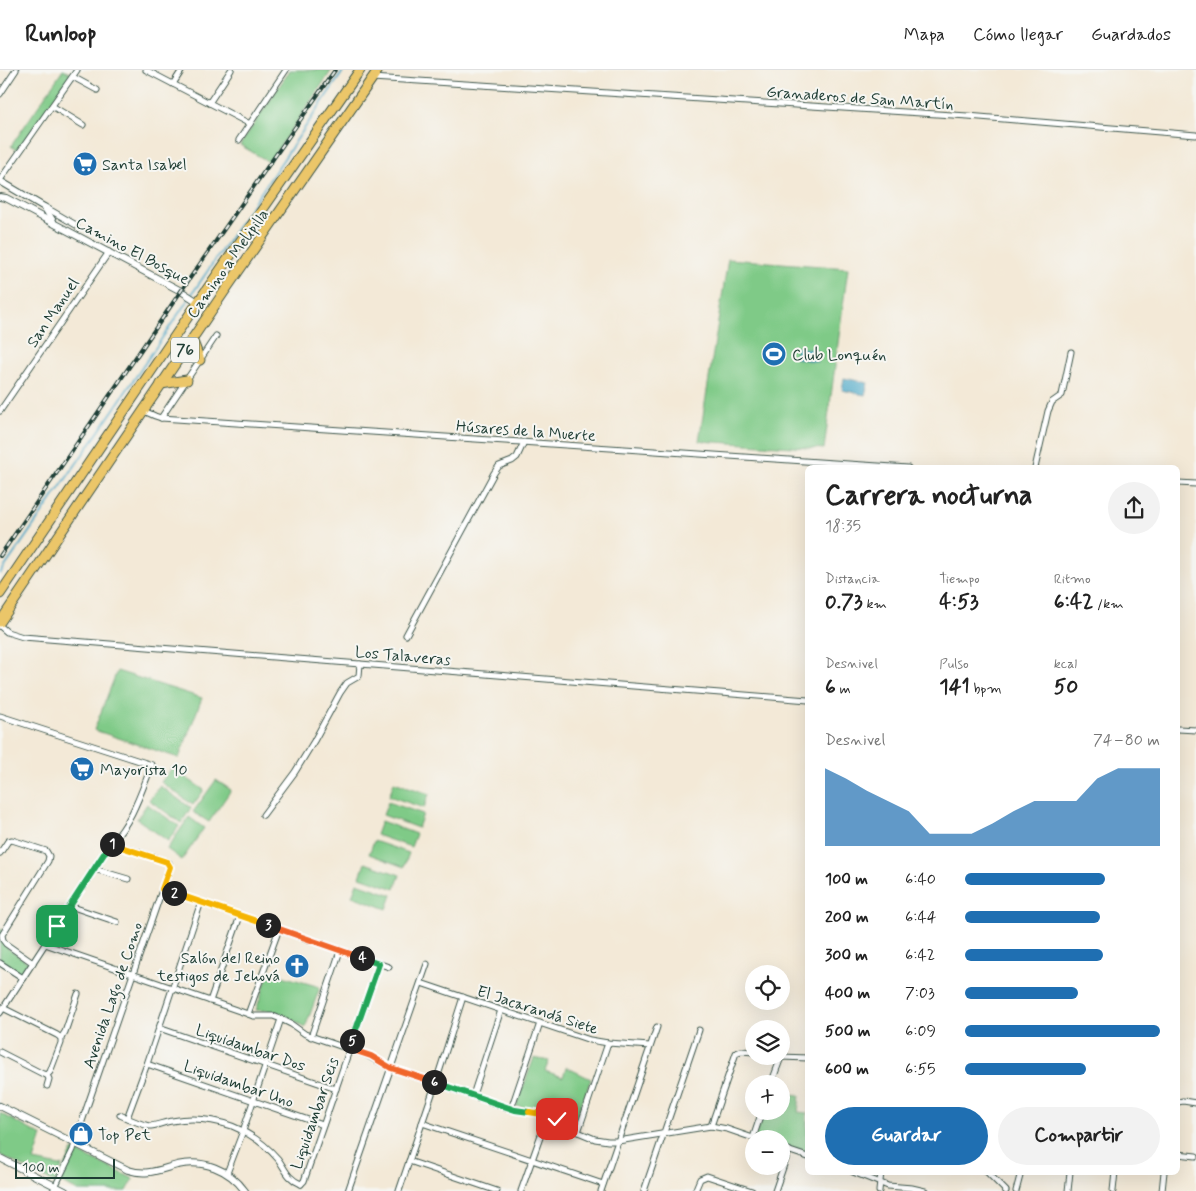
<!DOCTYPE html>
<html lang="es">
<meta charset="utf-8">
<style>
:root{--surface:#fff;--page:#f2f2f2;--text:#222;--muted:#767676;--line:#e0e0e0;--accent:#1f6fb2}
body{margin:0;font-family:Mynerve,sans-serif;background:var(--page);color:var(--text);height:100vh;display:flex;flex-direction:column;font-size:19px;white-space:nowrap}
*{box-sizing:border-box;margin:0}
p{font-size:16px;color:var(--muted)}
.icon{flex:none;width:28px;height:28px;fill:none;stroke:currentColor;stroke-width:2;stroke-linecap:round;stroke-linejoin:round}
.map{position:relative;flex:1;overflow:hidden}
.sheet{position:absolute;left:805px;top:395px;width:375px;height:710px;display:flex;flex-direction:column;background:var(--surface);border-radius:8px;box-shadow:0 5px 20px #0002}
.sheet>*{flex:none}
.controls{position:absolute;left:745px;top:895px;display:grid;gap:10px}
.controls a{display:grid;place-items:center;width:45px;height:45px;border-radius:50%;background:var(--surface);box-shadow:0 5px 20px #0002;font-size:25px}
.scale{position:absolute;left:15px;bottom:12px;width:100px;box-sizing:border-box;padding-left:5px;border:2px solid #1f3d34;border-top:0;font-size:14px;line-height:18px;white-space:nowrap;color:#1f3d34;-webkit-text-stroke:4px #f6f6f2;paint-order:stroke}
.pin{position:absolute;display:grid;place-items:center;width:42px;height:42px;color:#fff;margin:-21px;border-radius:10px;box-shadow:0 2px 8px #0006}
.km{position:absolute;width:25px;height:25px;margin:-12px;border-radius:50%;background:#222;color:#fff;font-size:14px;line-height:25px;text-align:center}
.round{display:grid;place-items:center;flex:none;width:52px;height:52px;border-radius:26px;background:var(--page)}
.overview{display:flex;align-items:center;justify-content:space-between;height:85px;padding:0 20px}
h1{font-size:28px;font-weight:700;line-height:38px}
.metrics{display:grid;grid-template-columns:repeat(3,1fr);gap:8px;height:85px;padding:5px 20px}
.metrics div{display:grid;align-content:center}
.metrics b{font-size:21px;font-weight:700}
.metrics small{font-size:14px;font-weight:400}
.metrics p{font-size:14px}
.chart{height:140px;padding:10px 20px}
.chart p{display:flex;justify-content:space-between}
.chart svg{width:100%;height:90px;margin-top:5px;fill:var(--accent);opacity:.7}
.button{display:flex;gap:10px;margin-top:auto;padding:10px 20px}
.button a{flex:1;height:58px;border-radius:30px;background:var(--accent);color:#fff;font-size:20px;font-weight:700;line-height:58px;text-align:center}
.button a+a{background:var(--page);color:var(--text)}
ul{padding:0 20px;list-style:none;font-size:16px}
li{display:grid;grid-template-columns:80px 60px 1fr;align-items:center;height:38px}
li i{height:12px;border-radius:6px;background:var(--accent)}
header{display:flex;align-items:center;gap:30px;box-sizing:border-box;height:70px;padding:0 25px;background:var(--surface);border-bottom:1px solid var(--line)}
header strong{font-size:24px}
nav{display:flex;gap:28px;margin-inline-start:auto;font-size:18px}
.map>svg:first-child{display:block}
</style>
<header>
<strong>Runloop</strong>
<nav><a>Mapa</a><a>Cómo llegar</a><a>Guardados</a></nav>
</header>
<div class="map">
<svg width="1196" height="1121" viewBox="0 0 1196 1121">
<rect width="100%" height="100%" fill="#f6f6f2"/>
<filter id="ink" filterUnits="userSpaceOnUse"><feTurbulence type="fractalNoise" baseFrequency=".02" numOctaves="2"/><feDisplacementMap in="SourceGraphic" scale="10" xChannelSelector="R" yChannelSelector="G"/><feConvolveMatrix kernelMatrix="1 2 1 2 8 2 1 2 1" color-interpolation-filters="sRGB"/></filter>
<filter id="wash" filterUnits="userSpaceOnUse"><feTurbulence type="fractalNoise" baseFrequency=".0096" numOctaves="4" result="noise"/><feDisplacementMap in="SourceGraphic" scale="20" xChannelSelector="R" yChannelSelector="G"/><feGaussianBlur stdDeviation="1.12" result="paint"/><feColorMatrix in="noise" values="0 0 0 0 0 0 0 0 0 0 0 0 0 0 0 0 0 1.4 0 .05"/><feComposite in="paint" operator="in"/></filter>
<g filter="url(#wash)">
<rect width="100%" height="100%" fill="#f3e9d7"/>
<g fill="#7fca87" stroke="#4f845e">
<polygon points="63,0 71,4 18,81 11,76"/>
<polygon points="290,0 332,0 269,92 240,75"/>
<polygon points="728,189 848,198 824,379 699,371"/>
<polygon points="117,601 202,628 179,688 94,660"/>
<polygon points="172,698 204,720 193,735 161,712"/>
<polygon points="216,710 231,720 209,752 193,742"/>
<polygon points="394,712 429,724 424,738 389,726"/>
<polygon points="160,716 191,738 181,753 149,730"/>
<polygon points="388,732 423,744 418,758 383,745"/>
<polygon points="147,734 179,756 168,771 137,749"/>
<polygon points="189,747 204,758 182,790 167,779"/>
<polygon points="381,751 416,764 411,777 376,765"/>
<polygon points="374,771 409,783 404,797 369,784"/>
<polygon points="365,793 400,805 395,819 360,807"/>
<polygon points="357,813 392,825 387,839 352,826"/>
<polygon points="0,859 3,860 2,872 11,881 29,893 24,899 22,903 20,904 0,890"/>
<path d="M 269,902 L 320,917 L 305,958 C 295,951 284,943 272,941 C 267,940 261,941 256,940 Z"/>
<polygon points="534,988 549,991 545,1001 563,1007 566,997 591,1009 574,1054 553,1043 516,1036"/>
<polygon points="781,1023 800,1025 798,1042 807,1043 807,1086 781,1076 781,1069 759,1069 755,1067 764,1041 781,1041"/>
<polygon points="0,1043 42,1066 34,1091 60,1096 63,1095 55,1113 0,1085"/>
<polygon points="73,1080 132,1108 133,1110 127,1121 78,1121 60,1112 64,1098"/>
</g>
<g fill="#47a6c6" stroke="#33727d">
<polygon points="797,277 819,281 817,292 795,288"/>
<polygon points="844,308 868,313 865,325 842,320"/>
</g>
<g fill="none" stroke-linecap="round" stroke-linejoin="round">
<polyline stroke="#47a6c6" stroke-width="2" points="0,504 99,361 344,0"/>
</g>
</g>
<g filter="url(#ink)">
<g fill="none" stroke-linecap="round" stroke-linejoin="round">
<defs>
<g id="minor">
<polyline points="146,0 250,54"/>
<polyline points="73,7 97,20"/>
<polyline points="372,8 968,46 1196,65"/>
<polyline points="173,14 182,0"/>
<polyline points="0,24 16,0"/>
<polyline points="209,33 231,0"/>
<polyline points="52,36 83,55"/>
<polyline points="239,70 286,0"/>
<polyline points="0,110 77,0"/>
<polyline points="45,137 76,155"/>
<polyline points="0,341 109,182"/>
<polyline points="144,341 155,346 161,348 908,398"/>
<polyline points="161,348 216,266"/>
<polyline points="1035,398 1048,341 1052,332 1062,325 1071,282"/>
<polyline points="1178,413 1196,414"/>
<polyline points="0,556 7,562 23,567 808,630"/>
<polyline points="406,565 494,403 499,396 512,391 517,387 524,372"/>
<path d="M 0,646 L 152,695 C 141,722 132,752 111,773 L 0,943"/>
<polyline points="1178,659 1196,660"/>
<polyline points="263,745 295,702 314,671 340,623 347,613 359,606 360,594"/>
<polyline points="0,783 8,771 12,770 46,781 49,786 48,791 2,865 3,870 6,874 33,893"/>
<polyline points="94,799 128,809"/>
<polyline points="162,819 389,897"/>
<polyline points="70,836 117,852"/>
<polyline points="45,874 248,944 253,946 273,946 281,949 291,954 305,964 366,985 391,998 515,1040 548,1045 557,1049 578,1062 595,1069 608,1071 618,1071 711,1056 727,1059 756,1069"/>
<polyline points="0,893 23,908"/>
<polyline points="421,913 590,970 608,973 650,976"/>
<polyline points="210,931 240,846"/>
<polyline points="3,938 57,965 61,968"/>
<polyline points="248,944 279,859"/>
<polyline points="159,958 336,1019"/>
<polyline points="311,967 340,881"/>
<polyline points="0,982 43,1004 47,1005"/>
<polyline points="781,987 808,988"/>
<polyline points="147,994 323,1055"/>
<polyline points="771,1014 780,990 782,987"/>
<polyline points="47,1016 49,1009 47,1005 50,1002 61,973 61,968 65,962 78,924"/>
<polyline points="473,1025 501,940"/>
<polyline points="1178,1032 1183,1031 1196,1033"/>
<polyline points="511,1039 540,953"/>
<path d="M 120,1045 C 129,1049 140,1054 149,1056 C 156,1056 164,1052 172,1051 C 192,1047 212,1049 232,1056 C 249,1063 266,1075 278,1089 C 286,1100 287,1108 301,1114"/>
<polyline points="127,1048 147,994 201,832"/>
<polyline points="422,1053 603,1114"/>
<polyline points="711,1056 736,983 741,981 754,982"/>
<polyline points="578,1062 608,973"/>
<polyline points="753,1068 762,1041"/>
<polyline points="781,1078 808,1087"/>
<polyline points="1178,1084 1196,1086"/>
<polyline points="409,1091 497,1121"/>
<polyline points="853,1102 888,1116 912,1118 925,1121"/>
<polyline points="987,1102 1006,1121"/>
<polyline points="227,1103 243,1061 281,949"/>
<polyline points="301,1114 304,1111 379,894"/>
<polyline points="53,1121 73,1080 79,1060 170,797 169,793 165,791 111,773"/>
<polyline points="348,1121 427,894"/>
<polyline points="399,1121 434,1018 463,927"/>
<polyline points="521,1121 548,1045"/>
<polyline points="601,1121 657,957"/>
<polyline points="644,1121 699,960"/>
<polyline points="695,1121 700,1109 707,1106 752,1121"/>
<polyline points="775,1121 789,1080"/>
<polyline points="879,1121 881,1102"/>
<polyline points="1016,1121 1021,1102"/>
<polyline points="1068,1121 1070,1102"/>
<polyline points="1113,1121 1115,1102"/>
<polyline points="1162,1121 1164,1102"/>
</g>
<g id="tertiary">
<polyline points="0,111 44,137 53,151"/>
<polyline points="0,127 6,128 181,221 198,232"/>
<path d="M 0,1036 L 128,1100 C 147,1106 158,1100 177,1095 C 203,1089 229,1099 245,1121"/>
<polyline points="0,1088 65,1121"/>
</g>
<g id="primary">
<polyline points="192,269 200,290"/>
<polyline points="161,314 187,310"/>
<polyline points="0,524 198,232 360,0"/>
<polyline points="0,552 224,222 378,0"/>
</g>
</defs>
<use href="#minor" stroke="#3f574c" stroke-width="7"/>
<use href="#tertiary" stroke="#3f574c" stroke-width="8"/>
<use href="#primary" stroke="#3f574c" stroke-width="11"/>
<use href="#minor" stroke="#fff" stroke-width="5"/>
<use href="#tertiary" stroke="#fff" stroke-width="6"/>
<use href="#primary" stroke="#ebc669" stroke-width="9"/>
<defs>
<polyline id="rail" points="0,486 181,221 335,0"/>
</defs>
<use href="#rail" stroke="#1f3d34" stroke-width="4"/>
<use href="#rail" stroke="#f6f6f2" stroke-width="2" stroke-dasharray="5.5" stroke-linecap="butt"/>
</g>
</g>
<g fill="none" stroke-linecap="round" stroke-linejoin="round" filter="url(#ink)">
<defs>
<polyline id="split-1" points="57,856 111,773 112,774"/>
<polyline id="split-2" points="112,774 167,792 170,797 162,819 174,823"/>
<polyline id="split-3" points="174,823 268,855"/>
<polyline id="split-4" points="268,855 362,888"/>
<polyline id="split-5" points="352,971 379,894 362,888"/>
<polyline id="split-6" points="352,971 350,979 371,986 391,998 434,1012"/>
<polyline id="split-7" points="434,1012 515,1040 529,1042"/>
<polyline id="split-8" points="529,1042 542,1044 557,1049"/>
</defs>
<use href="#split-1" stroke="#fff" stroke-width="10"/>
<use href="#split-2" stroke="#fff" stroke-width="10"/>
<use href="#split-3" stroke="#fff" stroke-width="10"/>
<use href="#split-4" stroke="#fff" stroke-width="10"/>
<use href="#split-5" stroke="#fff" stroke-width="10"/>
<use href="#split-6" stroke="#fff" stroke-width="10"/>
<use href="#split-7" stroke="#fff" stroke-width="10"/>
<use href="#split-8" stroke="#fff" stroke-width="10"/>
<use href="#split-1" stroke="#22a559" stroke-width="6"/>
<use href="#split-2" stroke="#f5b400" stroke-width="6"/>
<use href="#split-3" stroke="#f5b400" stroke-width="6"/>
<use href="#split-4" stroke="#f0652b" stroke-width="6"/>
<use href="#split-5" stroke="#22a559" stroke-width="6"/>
<use href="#split-6" stroke="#f0652b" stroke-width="6"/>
<use href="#split-7" stroke="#22a559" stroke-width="6"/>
<use href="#split-8" stroke="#f5b400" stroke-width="6"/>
</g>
<defs>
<symbol id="supermarket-disc" viewBox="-11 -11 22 22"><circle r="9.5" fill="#1f6fb2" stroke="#f6f6f2"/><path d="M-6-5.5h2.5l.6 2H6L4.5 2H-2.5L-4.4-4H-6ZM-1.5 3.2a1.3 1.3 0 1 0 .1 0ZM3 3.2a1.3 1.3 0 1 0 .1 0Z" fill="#fff"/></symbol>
<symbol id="stadium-disc" viewBox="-11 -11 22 22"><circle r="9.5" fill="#1f6fb2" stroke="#f6f6f2"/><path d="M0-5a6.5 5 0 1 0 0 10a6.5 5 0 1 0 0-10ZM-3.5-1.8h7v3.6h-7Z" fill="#fff"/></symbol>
<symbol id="church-disc" viewBox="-11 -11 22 22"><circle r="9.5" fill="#1f6fb2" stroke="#f6f6f2"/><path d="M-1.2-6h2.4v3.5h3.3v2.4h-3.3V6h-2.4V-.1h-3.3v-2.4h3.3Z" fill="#fff"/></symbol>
<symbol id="shop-disc" viewBox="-11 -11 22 22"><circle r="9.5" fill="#1f6fb2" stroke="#f6f6f2"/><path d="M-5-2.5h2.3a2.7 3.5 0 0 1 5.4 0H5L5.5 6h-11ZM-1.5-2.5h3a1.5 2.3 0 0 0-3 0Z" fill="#fff"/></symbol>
</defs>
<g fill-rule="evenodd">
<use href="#supermarket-disc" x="71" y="80" width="28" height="28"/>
<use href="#stadium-disc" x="760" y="270" width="28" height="28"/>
<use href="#supermarket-disc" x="68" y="685" width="28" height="28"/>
<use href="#church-disc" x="283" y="882" width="28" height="28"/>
<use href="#shop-disc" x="67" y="1050" width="28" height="28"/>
</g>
<g text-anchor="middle" stroke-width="4" stroke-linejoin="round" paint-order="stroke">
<rect fill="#f6f6f2" stroke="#60746d" stroke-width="1" x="171" y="267.5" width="28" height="25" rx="4"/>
<g font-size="15" font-weight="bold" fill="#1f3d34">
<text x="185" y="285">76</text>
</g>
<g font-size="16" fill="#1f3d34" stroke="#f6f6f2">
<text transform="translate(860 27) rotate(4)" y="6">Granaderos de San Martín</text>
<text transform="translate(133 180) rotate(28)" y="6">Camino El Bosque</text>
<text transform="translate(227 193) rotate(-55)" y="6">Camino a Melipilla</text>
<text transform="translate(52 242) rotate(-56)" y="6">San Manuel</text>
<text transform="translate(526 360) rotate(4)" y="6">Húsares de la Muerte</text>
<text transform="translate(403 585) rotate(5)" y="6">Los Talaveras</text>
<text transform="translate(112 925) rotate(-71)" y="6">Avenida Lago de Como</text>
<text transform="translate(538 939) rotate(18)" y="6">El Jacarandá Siete</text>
<text transform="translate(251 977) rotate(19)" y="6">Liquidambar Dos</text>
<text transform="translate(239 1013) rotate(19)" y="6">Liquidambar Uno</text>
<text transform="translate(314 1043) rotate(-71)" y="6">Liquidambar Seis</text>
</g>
<g font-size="16" fill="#1f3d34" stroke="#f6f6f2" text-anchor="start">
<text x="102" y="100">Santa Isabel</text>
<text x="792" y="290">Club Lonquén</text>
<text x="100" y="705">Mayorista 10</text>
<text x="280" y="893" text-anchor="end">Salón del Reino<tspan x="280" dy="18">testigos de Jehová</tspan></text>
<text x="98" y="1070">Top Pet</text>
</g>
</g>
</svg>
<div class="controls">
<a><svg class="icon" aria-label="locate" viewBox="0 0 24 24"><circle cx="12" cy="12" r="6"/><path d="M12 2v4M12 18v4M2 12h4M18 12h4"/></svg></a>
<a><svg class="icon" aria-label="layers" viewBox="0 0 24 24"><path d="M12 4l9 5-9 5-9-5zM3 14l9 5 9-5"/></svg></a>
<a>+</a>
<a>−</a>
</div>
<div class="scale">100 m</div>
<div class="pin" style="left:57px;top:856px;background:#1e9e55"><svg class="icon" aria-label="arrive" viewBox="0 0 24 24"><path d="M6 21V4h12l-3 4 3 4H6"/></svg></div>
<div class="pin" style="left:557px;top:1049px;background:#d93025"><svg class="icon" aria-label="check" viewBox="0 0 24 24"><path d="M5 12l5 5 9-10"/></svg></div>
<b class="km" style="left:112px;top:774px">1</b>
<b class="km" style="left:174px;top:823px">2</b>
<b class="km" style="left:268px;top:855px">3</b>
<b class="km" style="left:362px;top:888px">4</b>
<b class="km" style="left:352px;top:971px">5</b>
<b class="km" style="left:434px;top:1012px">6</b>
<section class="sheet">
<div class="overview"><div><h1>Carrera nocturna</h1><p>18:35</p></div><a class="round"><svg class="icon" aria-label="share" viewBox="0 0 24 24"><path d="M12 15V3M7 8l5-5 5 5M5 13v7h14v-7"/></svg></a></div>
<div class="metrics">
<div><p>Distancia</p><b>0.73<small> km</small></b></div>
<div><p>Tiempo</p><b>4:53</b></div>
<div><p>Ritmo</p><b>6:42<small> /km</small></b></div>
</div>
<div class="metrics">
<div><p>Desnivel</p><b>6<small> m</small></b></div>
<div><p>Pulso</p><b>141<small> bpm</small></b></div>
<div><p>kcal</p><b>50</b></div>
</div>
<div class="chart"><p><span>Desnivel</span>74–80 m</p>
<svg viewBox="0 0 160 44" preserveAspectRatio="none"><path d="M0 44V6L10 11L20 17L30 22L40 27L50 38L60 38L70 38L80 33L90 27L100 22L110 22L120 22L130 11L140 6L150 6L160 6V44z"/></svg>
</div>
<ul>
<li><b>100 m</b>6:40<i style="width:72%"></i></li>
<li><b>200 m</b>6:44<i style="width:69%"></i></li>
<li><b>300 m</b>6:42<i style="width:71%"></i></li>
<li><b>400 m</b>7:03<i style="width:58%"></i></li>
<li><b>500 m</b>6:09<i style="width:100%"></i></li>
<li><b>600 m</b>6:55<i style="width:62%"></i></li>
</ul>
<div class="button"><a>Guardar</a><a>Compartir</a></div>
</section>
</div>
